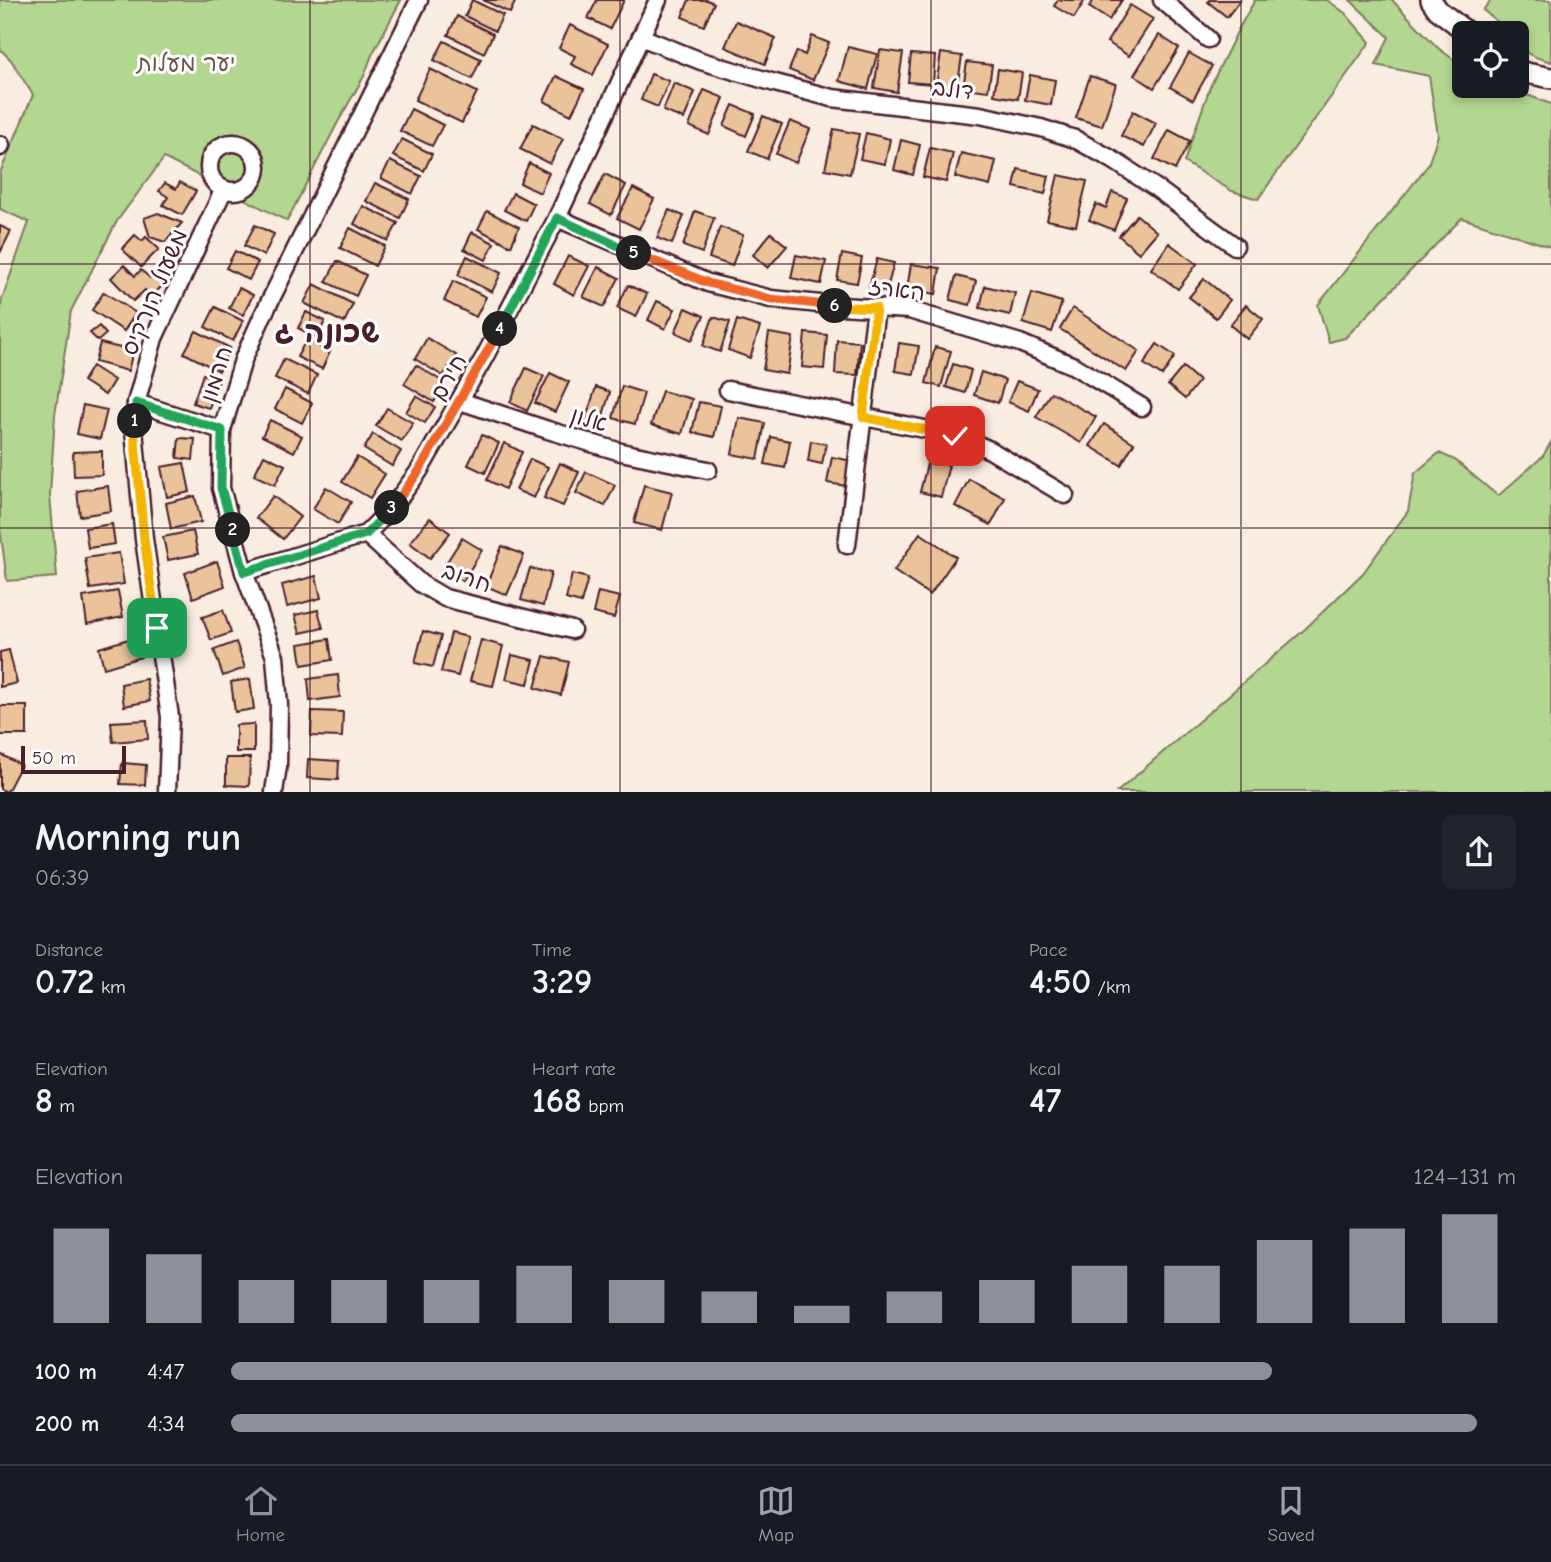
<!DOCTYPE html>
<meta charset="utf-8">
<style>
:root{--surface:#171b24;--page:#20242c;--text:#f1f3f6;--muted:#9ea1a6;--line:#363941;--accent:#8c9099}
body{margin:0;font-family:"Comic Neue","Playpen Sans Hebrew",sans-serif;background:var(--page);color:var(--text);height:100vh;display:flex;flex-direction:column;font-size:26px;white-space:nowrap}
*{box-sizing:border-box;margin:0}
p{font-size:23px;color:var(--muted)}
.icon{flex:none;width:38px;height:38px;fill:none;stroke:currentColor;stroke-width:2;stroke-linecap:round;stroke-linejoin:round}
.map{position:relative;height:792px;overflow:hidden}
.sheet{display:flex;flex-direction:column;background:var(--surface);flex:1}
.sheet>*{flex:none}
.controls{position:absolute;left:1452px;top:21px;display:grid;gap:14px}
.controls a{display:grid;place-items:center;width:77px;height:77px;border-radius:10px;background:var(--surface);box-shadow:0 4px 10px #0003;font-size:35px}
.scale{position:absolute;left:21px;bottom:18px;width:105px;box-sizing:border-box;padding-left:7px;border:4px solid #4a1f2b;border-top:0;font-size:19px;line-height:24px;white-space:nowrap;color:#4a1f2b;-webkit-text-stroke:5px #fff;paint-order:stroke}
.pin{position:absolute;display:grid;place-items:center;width:60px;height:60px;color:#fff;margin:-30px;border-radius:14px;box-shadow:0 4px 10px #0006}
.km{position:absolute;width:35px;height:35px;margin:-18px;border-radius:50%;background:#222;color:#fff;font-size:19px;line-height:35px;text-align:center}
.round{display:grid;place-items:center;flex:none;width:74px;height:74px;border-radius:10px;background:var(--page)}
.head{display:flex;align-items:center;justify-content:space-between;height:119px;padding:0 35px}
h1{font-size:38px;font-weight:700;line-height:52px}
.stats{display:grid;grid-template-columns:repeat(3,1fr);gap:10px;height:119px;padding:7px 35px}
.stats div{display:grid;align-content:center}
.stats b{font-size:35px;font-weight:700}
.stats small{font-size:19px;font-weight:400}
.stats p{font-size:19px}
.chart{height:196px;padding:14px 35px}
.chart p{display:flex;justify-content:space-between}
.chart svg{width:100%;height:126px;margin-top:7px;stroke:var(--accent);stroke-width:6}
ul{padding:0 35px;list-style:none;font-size:23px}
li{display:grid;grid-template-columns:112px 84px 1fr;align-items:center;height:52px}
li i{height:18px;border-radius:9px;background:var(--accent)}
.tabs{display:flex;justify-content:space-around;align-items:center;height:98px;border-top:2px solid var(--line);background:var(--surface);font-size:19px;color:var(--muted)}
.tabs a{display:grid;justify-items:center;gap:4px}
.tabs .current{color:var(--accent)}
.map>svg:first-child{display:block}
</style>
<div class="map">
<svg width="1551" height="792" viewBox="0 0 1551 792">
<rect width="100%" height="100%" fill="#f9ede1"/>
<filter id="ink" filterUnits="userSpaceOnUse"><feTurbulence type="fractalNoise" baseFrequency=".0143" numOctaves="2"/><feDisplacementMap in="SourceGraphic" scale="14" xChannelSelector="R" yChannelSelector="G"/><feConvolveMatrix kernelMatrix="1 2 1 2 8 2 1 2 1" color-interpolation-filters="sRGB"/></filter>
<g filter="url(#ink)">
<g fill="#b3d691" stroke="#7e7a5e" stroke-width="2">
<polygon points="0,0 401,0 372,55 364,76 338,122 287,221 164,158 117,221 71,311 55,415 50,495 57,577 7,581 0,528 0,316 2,299 29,222 0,209 0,173 33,95 11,60 0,49"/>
<polygon points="1255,0 1327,0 1345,13 1370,42 1258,199 1232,191 1184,162 1210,87 1239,28"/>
<polygon points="1350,0 1392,0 1438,48 1465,68 1465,86 1503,86 1551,104 1551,247 1462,218 1345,338 1329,342 1318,305 1428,165 1438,135 1429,76 1376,65 1389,37"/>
<path d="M 1491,0 L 1551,0 L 1551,62 C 1535,57 1517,54 1517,33 L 1511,33 L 1483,10 Z"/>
<polygon points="1551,442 1551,792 1117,792 1304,630 1363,573 1408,511 1415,473 1439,453 1455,460 1498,496 1543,456"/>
</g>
<g fill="#ebc39b" stroke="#4a1f2b" stroke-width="2">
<polygon points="472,0 503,15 495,31 465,16"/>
<polygon points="483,0 516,0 510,13"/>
<polygon points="597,0 624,0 610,29 588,18"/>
<polygon points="689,0 707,0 714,3 704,26 682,17"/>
<polygon points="1058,0 1085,0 1074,18 1054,6"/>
<polygon points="1094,0 1122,0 1109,20 1089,7"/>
<polygon points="1209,0 1240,0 1227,17 1208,2"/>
<polygon points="1130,5 1153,19 1129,56 1107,42"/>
<polygon points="457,16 493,34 484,53 448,35"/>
<polygon points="736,21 776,38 765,64 725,47"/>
<polygon points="570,25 608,44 593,75 571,64 575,56 559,48"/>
<polygon points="1159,35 1179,48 1154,88 1134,75"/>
<polygon points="812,36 829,43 813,80 789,70 797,51 805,55"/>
<polygon points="444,41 481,59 472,79 434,60"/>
<polygon points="848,47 877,54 868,89 839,81"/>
<polygon points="880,50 903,53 897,92 874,88"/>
<polygon points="941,53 962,56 957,89 936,86"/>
<polygon points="1189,53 1212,66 1193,100 1170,87"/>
<polygon points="911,54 935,56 933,84 908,82"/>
<polygon points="967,62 992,65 988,91 963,88"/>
<polygon points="430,69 477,92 462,123 415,100"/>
<polygon points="998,69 1022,73 1018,99 994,95"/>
<polygon points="651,74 669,81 658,107 641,100"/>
<polygon points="1030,75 1055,80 1051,105 1025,100"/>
<polygon points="556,76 584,89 571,115 544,101"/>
<polygon points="1090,76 1116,84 1102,126 1076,118"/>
<polygon points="674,83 695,92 684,119 663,111"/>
<polygon points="704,90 724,98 709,135 689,126"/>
<polygon points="733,105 755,114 746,136 724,126"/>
<polygon points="411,109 443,125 432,146 400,131"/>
<polygon points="1133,111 1156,123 1144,147 1121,136"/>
<polygon points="763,116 782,124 767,159 748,151"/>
<polygon points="790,121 810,129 796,163 776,154"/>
<polygon points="533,124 563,139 550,164 520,149"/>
<polygon points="834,129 859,134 850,174 825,169"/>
<polygon points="1169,130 1190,141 1175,170 1154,159"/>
<polygon points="866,133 890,139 885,164 860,159"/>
<polygon points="402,139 432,154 424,171 393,156"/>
<polygon points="901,140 920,145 913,175 894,170"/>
<polygon points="930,148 953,153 946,182 923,177"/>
<polygon points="961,153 996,161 990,186 955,177"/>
<polygon points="390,161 421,176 412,194 381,178"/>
<polygon points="529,163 549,173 540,193 520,183"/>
<polygon points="1018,169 1049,176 1045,194 1014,187"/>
<polygon points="605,174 626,185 611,215 590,204"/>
<polygon points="1058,175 1087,181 1076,226 1047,220"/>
<polygon points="180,182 196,191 182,215 163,205 168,197 159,191 165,183 176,189"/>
<polygon points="375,183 409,199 400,218 366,201"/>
<polygon points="633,188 654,199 639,229 617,218"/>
<polygon points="1112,192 1127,198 1114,230 1089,220 1096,204 1106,208"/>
<polygon points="513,193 534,204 526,221 504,210"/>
<polygon points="363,206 398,223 388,241 354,224"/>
<polygon points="669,210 684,216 672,244 657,238"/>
<polygon points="487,211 519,227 511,246 478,229"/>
<polygon points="695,211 714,218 702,253 683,246"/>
<polygon points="158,213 182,223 165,242 150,237 144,218"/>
<polygon points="1137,215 1157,232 1139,253 1119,236"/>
<polygon points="255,225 274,234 264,256 244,246"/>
<polygon points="0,226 11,231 0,253"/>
<polygon points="720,227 743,235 732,266 709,258"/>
<polygon points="350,228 385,246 375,266 340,248"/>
<polygon points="472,232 494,243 486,260 464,249"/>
<polygon points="771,233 787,246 768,268 753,255"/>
<polygon points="135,235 142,241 146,237 159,249 141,267 122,249"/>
<polygon points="1169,243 1197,264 1178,289 1151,269"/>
<polygon points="235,251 258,262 249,280 226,268"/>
<polygon points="842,254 862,258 857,283 837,280"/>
<polygon points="796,255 826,261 821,284 791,278"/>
<polygon points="467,256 501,273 492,292 458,275"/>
<polygon points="568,256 589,266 574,295 554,284"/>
<polygon points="877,259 894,263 886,292 869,287"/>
<polygon points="337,261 366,275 356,296 326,282"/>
<polygon points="911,264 940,268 936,294 907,289"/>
<polygon points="124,265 135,276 141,270 150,278 161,267 171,277 151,297 145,290 133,301 111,278"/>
<polygon points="598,267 619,278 604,307 583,297"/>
<polygon points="956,276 976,281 970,305 950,300"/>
<polygon points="1204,279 1230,300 1216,318 1189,297"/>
<polygon points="453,281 486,297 476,317 444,301"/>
<polygon points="314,284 353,304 344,323 304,303"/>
<polygon points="628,285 647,294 636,317 617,308"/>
<polygon points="985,286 1015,293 1010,315 980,308"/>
<polygon points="239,288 253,295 243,315 229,308"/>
<polygon points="104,292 136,313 124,331 92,310"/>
<polygon points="1032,293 1062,302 1052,332 1023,323"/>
<polygon points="657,301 675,309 665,329 648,320"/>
<polygon points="1246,305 1263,319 1247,339 1230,325"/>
<polygon points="215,307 243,321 233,341 205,327"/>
<polygon points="686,308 704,316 692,340 675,332"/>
<polygon points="1073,308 1139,351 1126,371 1060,329"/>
<polygon points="306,312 325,321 317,338 298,328"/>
<polygon points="713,317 730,322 720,352 703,346"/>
<polygon points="737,320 760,327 750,358 728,350"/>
<polygon points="99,326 106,334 98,341 90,333"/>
<polygon points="196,331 230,348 219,371 184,353"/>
<polygon points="769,333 793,337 787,374 763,370"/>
<polygon points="805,333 827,335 824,369 802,367"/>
<polygon points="427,338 456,355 443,376 415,359"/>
<polygon points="306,340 330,352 322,369 297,357"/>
<polygon points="837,340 860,342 857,375 835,374"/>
<polygon points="100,343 133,351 128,371 95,362"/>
<polygon points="899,343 919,346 914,374 895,371"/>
<polygon points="1157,344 1175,356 1162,376 1144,364"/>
<polygon points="935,347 951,351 941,387 926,383"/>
<polygon points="284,359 317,375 308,394 275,378"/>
<polygon points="953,364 971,370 965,393 946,387"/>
<polygon points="416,365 445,383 434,402 404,384"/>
<polygon points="92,366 114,380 105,395 83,381"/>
<polygon points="1183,367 1199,381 1185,399 1168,385"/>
<polygon points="526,368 544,376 527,411 510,402"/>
<polygon points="981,372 1005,380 998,403 974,395"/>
<polygon points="550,373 569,382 555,412 535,403"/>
<polygon points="203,374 219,380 209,408 193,403"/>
<polygon points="1017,381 1038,389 1029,411 1008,402"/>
<polygon points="622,386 644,393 635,424 613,418"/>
<polygon points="596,387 610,392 601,422 586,418"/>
<polygon points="285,389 312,403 302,423 275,409"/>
<polygon points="662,391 692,399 682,434 651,425"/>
<polygon points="1051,392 1096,417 1081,443 1036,417"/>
<polygon points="416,396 435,407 425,423 406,412"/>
<polygon points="699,402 721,406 714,437 692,432"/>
<polygon points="83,405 107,410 100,439 77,434"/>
<polygon points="387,408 413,423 402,441 376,426"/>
<polygon points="739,418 765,423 758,459 732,454"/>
<polygon points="270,420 302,436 294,452 262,436"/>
<polygon points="1104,424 1134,443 1121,465 1090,446"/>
<polygon points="373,434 401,451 392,466 364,449"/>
<polygon points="482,435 499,443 485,473 468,465"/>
<polygon points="771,437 790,441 785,468 765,464"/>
<polygon points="179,438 195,439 193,460 177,458"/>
<polygon points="811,441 826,444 822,464 808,461"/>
<polygon points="504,443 522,452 505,489 487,480"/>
<polygon points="102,451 102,475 74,476 73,452"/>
<polygon points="264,455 285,465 275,485 254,475"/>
<polygon points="357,457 385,474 370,498 342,482"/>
<polygon points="832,457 852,461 847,486 827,483"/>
<polygon points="530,459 548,467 534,498 516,490"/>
<polygon points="928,460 949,465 941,497 920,492"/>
<polygon points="184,463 190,492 167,497 161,467"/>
<polygon points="560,463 579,472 563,506 544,498"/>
<polygon points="586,472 615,485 605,506 576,493"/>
<polygon points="969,479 1005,498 991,525 955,506"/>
<polygon points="644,485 672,492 662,530 634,523"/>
<polygon points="108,486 111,511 80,516 77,491"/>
<polygon points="326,487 351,502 338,524 313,509"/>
<polygon points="195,496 201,522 171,529 166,503"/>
<polygon points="273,496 300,517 283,539 256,518"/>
<polygon points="430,518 450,533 430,558 410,543"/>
<polygon points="112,524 115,544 88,548 85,528"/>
<polygon points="193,531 198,554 168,560 163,537"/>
<polygon points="920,533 956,557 930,595 894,571"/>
<polygon points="462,538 482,550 463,581 443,568"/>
<polygon points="502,546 524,555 507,595 486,586"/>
<polygon points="119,553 124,584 90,589 85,558"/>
<polygon points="217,561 225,586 193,598 185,573"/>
<polygon points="530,568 551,573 543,606 521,600"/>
<polygon points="572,574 588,578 581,603 566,599"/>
<polygon points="316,576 321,598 287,607 282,585"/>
<polygon points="118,591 123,617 87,624 83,597"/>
<polygon points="598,592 620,597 614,618 593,613"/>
<polygon points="223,610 231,633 211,640 202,617"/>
<polygon points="318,610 323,628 300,633 295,615"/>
<polygon points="423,631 441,636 433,667 415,663"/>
<polygon points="451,633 468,637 458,676 441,672"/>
<polygon points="135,637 141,657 104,668 99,648"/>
<polygon points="329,639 332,660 302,665 299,644"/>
<polygon points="481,640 503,646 493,686 470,681"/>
<polygon points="236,642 245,668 223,676 214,650"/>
<polygon points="9,650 17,683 0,687 0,652"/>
<polygon points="512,655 534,660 528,684 506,679"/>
<polygon points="544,656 569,662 561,695 535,688"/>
<polygon points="338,675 340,697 310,701 308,679"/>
<polygon points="146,679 150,701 124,706 121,684"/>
<polygon points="250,679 254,709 235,712 231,682"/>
<rect x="0" y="706" width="27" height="29"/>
<polygon points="312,711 343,712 342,737 311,736"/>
<polygon points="147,720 148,739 113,742 111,722"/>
<polygon points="254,724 254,752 236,752 236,725"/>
<polygon points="0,754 21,765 7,792 0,789"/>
<polygon points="226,758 250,758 249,786 226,785"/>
<polygon points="308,759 339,761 338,780 307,778"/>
<polygon points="122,763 146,765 145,785 120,784"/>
</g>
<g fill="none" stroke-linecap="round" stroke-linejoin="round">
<defs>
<g id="minor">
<polyline points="1162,0 1208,39"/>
<polyline points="641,37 701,61 775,83 832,98 980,115 1041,128 1075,139 1113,160 1156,188 1235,246"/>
<circle cx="233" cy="167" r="24"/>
<polyline points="0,147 1,145"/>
<polyline points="557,218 708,283 771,299 840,306 909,310 1020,343 1074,366 1142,407"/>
<polyline points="728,390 955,435 990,450 1065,495"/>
<polyline points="460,401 548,430 621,452 708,470"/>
<polyline points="136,403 222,430"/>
<polyline points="366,534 421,584 445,598 572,630"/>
<polyline points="847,545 876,308"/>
<polyline points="244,572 366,534 391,509 419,471 484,358 557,218 658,0"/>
<polyline points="167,792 170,717 144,539 134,430 136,403 154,338 224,189"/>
<polyline points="274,792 278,766 279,705 275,657 244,572 221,488 222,430 243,360 263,315 419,0"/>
</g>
<g id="major">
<polyline points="1431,0 1438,10 1468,33"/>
<polyline points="1517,71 1551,78"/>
</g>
</defs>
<use href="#minor" stroke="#4a1f2b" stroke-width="21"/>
<use href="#major" stroke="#4a1f2b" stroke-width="24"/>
<use href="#minor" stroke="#fff" stroke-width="16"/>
<use href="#major" stroke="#fff" stroke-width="19"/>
</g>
</g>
<g fill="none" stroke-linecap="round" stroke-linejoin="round" filter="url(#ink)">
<defs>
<polyline id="split-1" points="135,421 134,430 144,539 157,628"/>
<polyline id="split-2" points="135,421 136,403 222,430 221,488 233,530"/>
<polyline id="split-3" points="233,530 244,572 366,534 392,508"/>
<polyline id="split-4" points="392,508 419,471 500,329"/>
<polyline id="split-5" points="500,329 557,218 634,253"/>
<polyline id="split-6" points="634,253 708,283 771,299 835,306"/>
<polyline id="split-7" points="835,306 876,308 863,417 955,436"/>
</defs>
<use href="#split-1" stroke="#fff" stroke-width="14"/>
<use href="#split-2" stroke="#fff" stroke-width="14"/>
<use href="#split-3" stroke="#fff" stroke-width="14"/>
<use href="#split-4" stroke="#fff" stroke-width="14"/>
<use href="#split-5" stroke="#fff" stroke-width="14"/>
<use href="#split-6" stroke="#fff" stroke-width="14"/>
<use href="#split-7" stroke="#fff" stroke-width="14"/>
<use href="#split-1" stroke="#f5b400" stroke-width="9"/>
<use href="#split-2" stroke="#22a559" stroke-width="9"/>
<use href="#split-3" stroke="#22a559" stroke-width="9"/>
<use href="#split-4" stroke="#f0652b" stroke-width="9"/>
<use href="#split-5" stroke="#22a559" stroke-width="9"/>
<use href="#split-6" stroke="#f0652b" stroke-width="9"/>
<use href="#split-7" stroke="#f5b400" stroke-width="9"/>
</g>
<path fill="none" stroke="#4a1f2b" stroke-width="2" stroke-opacity="0.55" d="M 310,0 L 310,792M 620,0 L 620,792M 931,0 L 931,792M 1241,0 L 1241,792M 0,264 L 1551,264M 0,528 L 1551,528"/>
<g text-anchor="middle" stroke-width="6" stroke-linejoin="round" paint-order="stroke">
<g font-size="23" fill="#6a564a" stroke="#fff">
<text x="186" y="71">יער מעלות</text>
</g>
<g font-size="23" fill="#4a1f2b" stroke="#fff">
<text transform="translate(953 89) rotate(6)" y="8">דולב</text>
<text transform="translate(897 289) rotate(7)" y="8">הארז</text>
<text transform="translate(154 292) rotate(-67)" y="8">משעול הנרקיס</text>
<text transform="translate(216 374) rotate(-72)" y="8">חרמון</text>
<text transform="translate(448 377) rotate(-60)" y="8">חירם</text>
<text transform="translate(589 419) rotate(16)" y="8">אלון</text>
<text transform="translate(467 577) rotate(19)" y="8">חרוב</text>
</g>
<g font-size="30" font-weight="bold" fill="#4a1f2b" stroke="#fff">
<text x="327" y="342">שכונה ג</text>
</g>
</g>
</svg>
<div class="controls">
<a><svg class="icon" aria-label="locate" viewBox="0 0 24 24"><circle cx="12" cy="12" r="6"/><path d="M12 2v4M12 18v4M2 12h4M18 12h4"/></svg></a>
</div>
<div class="scale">50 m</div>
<div class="pin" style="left:157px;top:628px;background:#1e9e55"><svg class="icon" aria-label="arrive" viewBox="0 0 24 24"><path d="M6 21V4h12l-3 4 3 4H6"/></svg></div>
<div class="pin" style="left:955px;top:436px;background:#d93025"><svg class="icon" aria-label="check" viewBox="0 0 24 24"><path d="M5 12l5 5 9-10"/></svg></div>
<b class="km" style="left:135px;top:421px">1</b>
<b class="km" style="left:233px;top:530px">2</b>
<b class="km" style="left:392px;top:508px">3</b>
<b class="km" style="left:500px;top:329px">4</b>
<b class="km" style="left:634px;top:253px">5</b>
<b class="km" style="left:835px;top:306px">6</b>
</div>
<section class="sheet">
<div class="head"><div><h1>Morning run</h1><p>06:39</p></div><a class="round"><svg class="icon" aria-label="share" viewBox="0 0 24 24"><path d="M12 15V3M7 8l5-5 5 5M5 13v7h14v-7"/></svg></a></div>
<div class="stats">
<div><p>Distance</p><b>0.72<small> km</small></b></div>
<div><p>Time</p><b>3:29</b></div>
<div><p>Pace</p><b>4:50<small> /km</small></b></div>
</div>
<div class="stats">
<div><p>Elevation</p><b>8<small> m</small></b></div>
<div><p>Heart rate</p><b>168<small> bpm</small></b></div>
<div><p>kcal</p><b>47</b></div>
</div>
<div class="chart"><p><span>Elevation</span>124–131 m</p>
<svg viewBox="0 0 160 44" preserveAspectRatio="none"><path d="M5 44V11M15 44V20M25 44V29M35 44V29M45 44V29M55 44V24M65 44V29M75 44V33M85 44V38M95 44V33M105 44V29M115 44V24M125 44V24M135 44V15M145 44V11M155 44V6"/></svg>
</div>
<ul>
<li><b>100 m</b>4:47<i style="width:81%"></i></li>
<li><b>200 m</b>4:34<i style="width:97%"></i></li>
</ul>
</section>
<nav class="tabs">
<a class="current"><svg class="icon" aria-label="home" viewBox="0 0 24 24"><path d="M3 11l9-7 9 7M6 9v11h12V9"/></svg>Home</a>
<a><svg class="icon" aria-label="map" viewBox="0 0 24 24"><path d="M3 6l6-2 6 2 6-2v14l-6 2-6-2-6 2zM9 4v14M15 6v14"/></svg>Map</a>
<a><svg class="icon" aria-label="saved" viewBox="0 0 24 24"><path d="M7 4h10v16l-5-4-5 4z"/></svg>Saved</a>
</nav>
